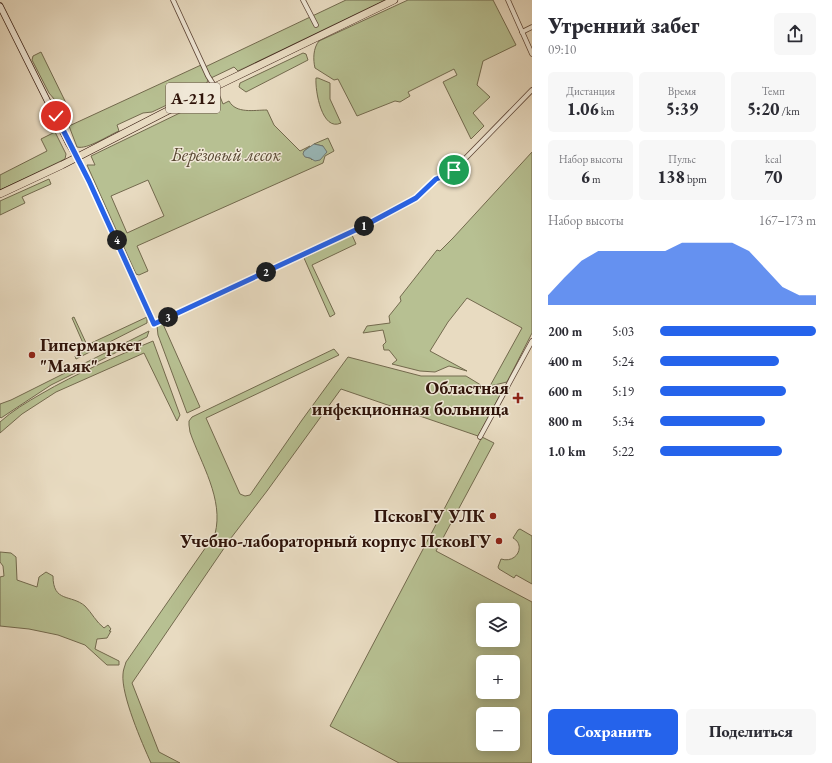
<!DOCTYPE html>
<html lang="ru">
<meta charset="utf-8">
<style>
:root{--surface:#fff;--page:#f7f7f7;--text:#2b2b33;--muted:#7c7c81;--accent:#2563eb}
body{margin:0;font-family:"EB Garamond",serif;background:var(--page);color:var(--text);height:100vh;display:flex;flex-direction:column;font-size:15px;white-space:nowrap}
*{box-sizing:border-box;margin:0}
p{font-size:13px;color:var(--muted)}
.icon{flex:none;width:22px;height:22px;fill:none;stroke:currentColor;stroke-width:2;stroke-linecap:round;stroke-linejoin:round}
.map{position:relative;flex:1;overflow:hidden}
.sheet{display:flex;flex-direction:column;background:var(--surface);width:300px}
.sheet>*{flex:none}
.buttons{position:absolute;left:476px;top:603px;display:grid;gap:8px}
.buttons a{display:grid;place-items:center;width:44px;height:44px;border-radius:6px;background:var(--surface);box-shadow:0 2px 10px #0003;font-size:20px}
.pin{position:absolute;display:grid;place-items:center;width:34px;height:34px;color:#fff;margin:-17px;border:2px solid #fff;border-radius:50%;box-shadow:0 1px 4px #0007}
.km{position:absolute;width:20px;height:20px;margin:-10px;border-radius:50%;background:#222;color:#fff;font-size:11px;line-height:20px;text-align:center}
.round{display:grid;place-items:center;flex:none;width:42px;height:42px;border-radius:6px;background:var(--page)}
.summary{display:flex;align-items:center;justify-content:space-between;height:68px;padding:0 16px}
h1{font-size:22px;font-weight:800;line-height:30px}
.stats{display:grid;grid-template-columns:repeat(3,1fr);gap:6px;height:68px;padding:4px 16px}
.stats div{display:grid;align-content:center;border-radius:6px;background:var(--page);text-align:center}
.stats b{font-size:17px;font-weight:800}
.stats small{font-size:11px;font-weight:400}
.stats p{font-size:11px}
.chart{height:112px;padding:8px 16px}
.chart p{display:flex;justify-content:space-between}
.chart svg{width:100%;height:72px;margin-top:4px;fill:var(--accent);opacity:.7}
.cta{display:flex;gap:8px;margin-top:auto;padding:8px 16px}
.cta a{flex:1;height:46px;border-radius:6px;background:var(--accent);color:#fff;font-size:16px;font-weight:800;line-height:46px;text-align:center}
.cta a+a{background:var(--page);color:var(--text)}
ul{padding:0 16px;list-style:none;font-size:13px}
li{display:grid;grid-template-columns:64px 48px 1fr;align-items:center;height:30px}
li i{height:10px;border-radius:5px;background:var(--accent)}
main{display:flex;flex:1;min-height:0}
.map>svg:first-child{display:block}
</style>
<main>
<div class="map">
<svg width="532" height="763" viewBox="0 0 532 763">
<rect width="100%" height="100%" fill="#e8dbc1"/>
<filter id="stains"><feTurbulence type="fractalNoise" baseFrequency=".005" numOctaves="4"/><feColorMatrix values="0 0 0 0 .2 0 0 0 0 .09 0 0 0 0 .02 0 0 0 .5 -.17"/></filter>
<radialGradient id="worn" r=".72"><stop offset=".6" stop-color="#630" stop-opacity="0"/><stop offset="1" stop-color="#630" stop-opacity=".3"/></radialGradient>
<g fill="#b7c092" stroke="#736a4e" fill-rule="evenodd">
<polygon points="346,0 385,0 238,71 234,67 211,78 205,67"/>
<path d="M 408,0 L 493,0 L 516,45 L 483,61 L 477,85 L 490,97 L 473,113 L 484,126 L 471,139 L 443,82 L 457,75 L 454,69 L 408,92 L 410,96 L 400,102 L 395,101 L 357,116 L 338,79 L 334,80 L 315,68 C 313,60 313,48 319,41 Z"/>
<polygon points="41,52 66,103 60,106 49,93 32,60 33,56"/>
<polygon points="303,53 306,54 308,60 246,92 239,87 240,83"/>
<path d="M 201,65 L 208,80 L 205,87 L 152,112 L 143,113 L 117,125 L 119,131 C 109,135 87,150 77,147 L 69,126 Z"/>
<path d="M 316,78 L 318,78 L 330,83 L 330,99 L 341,123 C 322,132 315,91 316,78 Z"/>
<path d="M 219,94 L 223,104 L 229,101 C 236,114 254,110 267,110 L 274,125 L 300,151 L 310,146 L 304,151 L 306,157 L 310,158 L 312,160 L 323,146 L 314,144 L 328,138 L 334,151 L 325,156 L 323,163 L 137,246 L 148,271 L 139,275 L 136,274 L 87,165 L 95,165 L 91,156 ZM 148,180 L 164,216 L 127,233 L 111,196 Z"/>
<polygon points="55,132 66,154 65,159 0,190 0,175 47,151 41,139"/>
<polygon points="532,152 532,333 507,382 490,386 522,328 467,298 448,322 430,351 467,371 449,366 435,372 420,371 392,364 397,360 389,350 384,350 383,345 386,342 383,330 363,333 367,326 390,323 389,316 401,301 400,297 437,250 440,251 453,238"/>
<polygon points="49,179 51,184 22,197 25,203 0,215 0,201"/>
<polygon points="352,235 356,244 312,265 335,314 330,317 304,258"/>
<polygon points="74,317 87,345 147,317 147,323 76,359 75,356 86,350 72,318"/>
<polygon points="163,324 200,407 187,413 158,335 157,326"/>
<polygon points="149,331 147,337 51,385 1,418 0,417 0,404 11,400"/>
<path d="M 153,341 L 180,415 L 177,421 L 144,353 L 56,392 L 22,414 L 0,433 L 0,422 C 12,411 27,402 41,394 C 77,373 115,357 153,341 Z"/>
<path d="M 334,349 L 339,355 L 206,418 L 240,494 L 245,496 L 250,495 L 302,420 L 348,357 L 421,376 L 466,376 L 489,390 L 505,386 L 478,436 L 341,389 L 267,491 L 231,538 L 132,683 L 159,752 L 180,763 L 151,763 C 142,743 121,695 123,674 C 123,670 125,666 126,662 L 215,534 C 224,499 201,464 190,432 L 189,425 L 189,421 L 192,417 Z"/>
<path d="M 482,437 L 494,443 L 436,551 L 532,602 L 532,763 L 399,763 L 330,726 ZM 483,610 L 513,610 L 513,640 L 483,640 ZM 483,662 L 513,662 L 513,692 L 483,692 ZM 483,714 L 513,714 L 513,744 L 483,744 Z"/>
<path d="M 520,529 L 532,536 L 532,584 L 516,575 L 514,578 L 499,569 L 498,567 L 501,559 C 517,564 526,545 513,538 L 518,530 Z"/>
<path d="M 0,552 L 11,553 L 16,557 L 17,580 L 37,587 L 39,577 L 46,572 L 53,576 C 53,603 71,594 85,606 C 92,613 96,622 104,628 L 108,625 L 111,629 L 109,631 L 111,631 L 107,638 L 97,639 L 95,649 L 119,661 L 119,665 L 107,665 L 85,645 L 58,635 L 29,629 L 0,626 L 0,577 L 4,576 L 3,566 L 0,562 Z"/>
</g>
<polygon fill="#99b9ba" stroke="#6f7773" points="314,144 323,146 327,152 320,160 315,161 310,158 305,157 303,154 304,151"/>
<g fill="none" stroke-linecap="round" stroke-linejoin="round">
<defs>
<g id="street">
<polyline points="173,0 208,76 215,87"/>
<polyline points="303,0 316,25"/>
<polyline points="508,0 532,54"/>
<polyline points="522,32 532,27"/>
<polyline points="77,157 108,220 154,324 362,227 416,198 436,179 448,175 454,170 532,90"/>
<polyline points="480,437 532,341"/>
</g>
<polyline id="secondary" points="0,6 69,144 77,157"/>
<polyline id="highway" points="0,194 62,165 204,92 394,0"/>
</defs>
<use href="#street" stroke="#5d4537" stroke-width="5.5"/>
<use href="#secondary" stroke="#2f1309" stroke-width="7"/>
<use href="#highway" stroke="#2f1309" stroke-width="8"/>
<use href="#street" stroke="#f0e8d7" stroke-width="4"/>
<use href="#secondary" stroke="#f0e8d7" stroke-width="5.5"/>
<use href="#highway" stroke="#e8dbc1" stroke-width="7"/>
</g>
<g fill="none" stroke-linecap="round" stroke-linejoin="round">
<defs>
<polyline id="route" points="56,116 89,181 154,324 362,227 416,198 436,179 448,175 454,170"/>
</defs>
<use href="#route" stroke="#fff" stroke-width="8"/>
<use href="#route" stroke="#2563eb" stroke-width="5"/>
</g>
<g fill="#8f2418" stroke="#f0e8d7" stroke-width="1.5">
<circle cx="32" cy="355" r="4"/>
<path d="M516 392h4v4h4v4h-4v4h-4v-4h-4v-4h4z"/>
<circle cx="493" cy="516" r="4"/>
<circle cx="499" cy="541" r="4"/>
</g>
<g text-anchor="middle" stroke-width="3" stroke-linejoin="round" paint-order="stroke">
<rect fill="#f0e8d7" stroke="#695347" stroke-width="1" x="166" y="83" width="54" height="30" rx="3"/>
<g font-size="17" font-weight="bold" fill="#2f1309">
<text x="193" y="104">А-212</text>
</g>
<g font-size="18" font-style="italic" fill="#584732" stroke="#f0e8d7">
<text x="226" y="161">Берёзовый лесок</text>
</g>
<g font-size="18" font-weight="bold" fill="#2f1309" stroke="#f0e8d7" text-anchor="end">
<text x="40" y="351" text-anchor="start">Гипермаркет<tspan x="40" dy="21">"Маяк"</tspan></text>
<text x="509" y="394">Областная<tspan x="509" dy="21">инфекционная больница</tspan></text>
<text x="485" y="522">ПсковГУ УЛК</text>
<text x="491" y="547">Учебно-лабораторный корпус ПсковГУ</text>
</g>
</g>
<rect width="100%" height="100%" filter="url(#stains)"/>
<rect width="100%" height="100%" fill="url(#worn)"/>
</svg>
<div class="buttons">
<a><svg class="icon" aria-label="layers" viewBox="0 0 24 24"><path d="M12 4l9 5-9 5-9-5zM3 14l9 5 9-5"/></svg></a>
<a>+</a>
<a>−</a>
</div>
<div class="pin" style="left:454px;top:170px;background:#1e9e55"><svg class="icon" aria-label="arrive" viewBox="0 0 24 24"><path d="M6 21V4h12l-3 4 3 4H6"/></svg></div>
<div class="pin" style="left:56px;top:116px;background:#d93025"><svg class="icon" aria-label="check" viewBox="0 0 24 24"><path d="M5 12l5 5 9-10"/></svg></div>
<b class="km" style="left:364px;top:226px">1</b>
<b class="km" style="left:266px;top:272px">2</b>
<b class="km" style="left:168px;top:317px">3</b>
<b class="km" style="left:117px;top:240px">4</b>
</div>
<section class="sheet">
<div class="summary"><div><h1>Утренний забег</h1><p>09:10</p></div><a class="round"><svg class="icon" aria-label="share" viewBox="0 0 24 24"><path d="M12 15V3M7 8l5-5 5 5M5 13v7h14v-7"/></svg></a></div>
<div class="stats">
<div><p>Дистанция</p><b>1.06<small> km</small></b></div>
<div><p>Время</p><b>5:39</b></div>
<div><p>Темп</p><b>5:20<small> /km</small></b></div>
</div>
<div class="stats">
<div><p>Набор высоты</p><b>6<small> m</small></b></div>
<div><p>Пульс</p><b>138<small> bpm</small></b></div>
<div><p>kcal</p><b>70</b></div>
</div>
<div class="chart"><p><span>Набор высоты</span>167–173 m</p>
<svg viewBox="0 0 160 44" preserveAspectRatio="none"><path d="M0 44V38L10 27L20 17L30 11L40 11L50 11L60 11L70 11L80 6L90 6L100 6L110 6L120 11L130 22L140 33L150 38L160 38V44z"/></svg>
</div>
<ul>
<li><b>200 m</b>5:03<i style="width:100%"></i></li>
<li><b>400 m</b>5:24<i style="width:76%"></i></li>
<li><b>600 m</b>5:19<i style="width:81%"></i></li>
<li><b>800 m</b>5:34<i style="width:67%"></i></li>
<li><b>1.0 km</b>5:22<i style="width:78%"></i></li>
</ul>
<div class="cta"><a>Сохранить</a><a>Поделиться</a></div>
</section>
</main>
